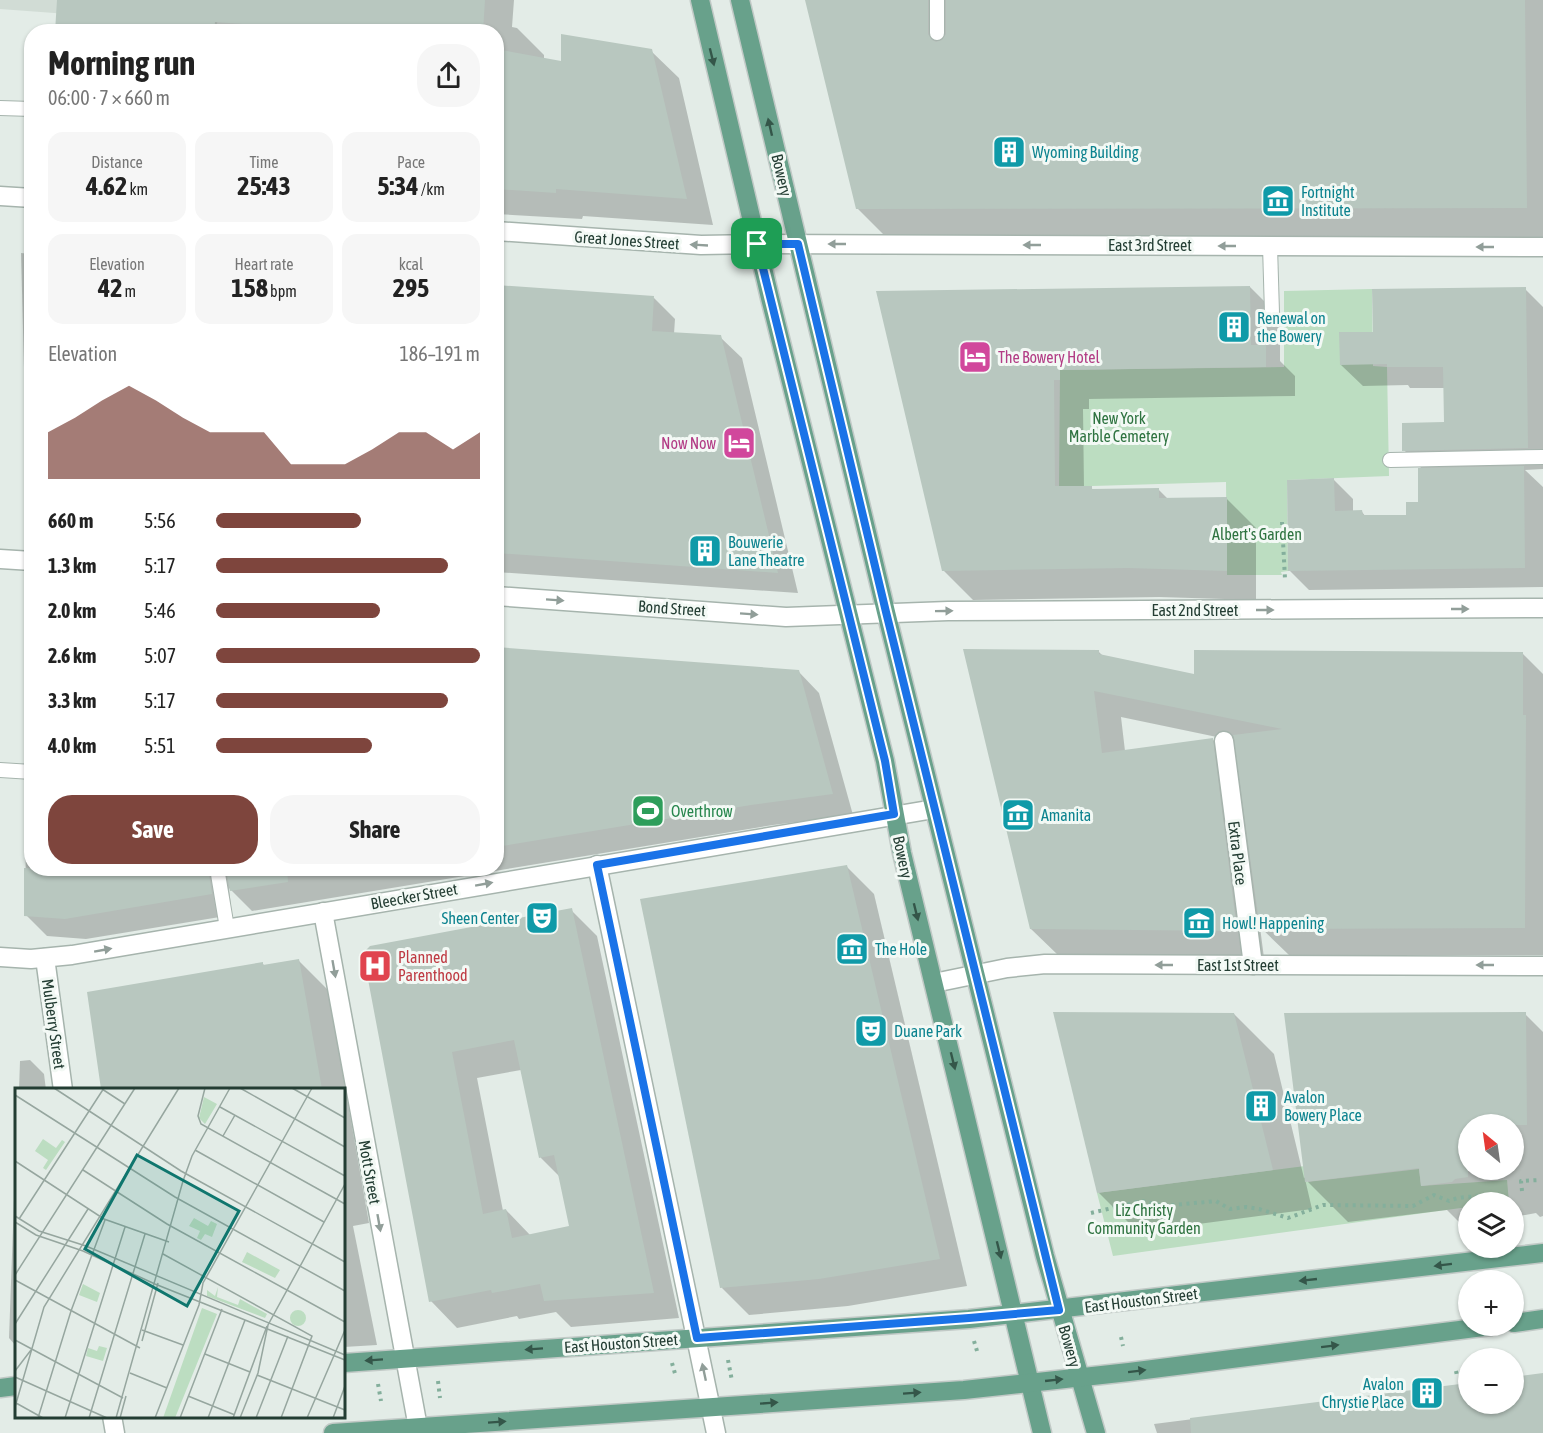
<!DOCTYPE html>
<meta charset="utf-8">
<style>
:root{--surface:#fff;--page:#f6f6f6;--text:#222;--muted:#767676;--accent:#7e453d}
body{margin:0;font-family:"Asap Condensed",sans-serif;background:var(--page);color:var(--text);height:100vh;display:flex;flex-direction:column;font-size:22px;white-space:nowrap}
*{box-sizing:border-box;margin:0}
p{font-size:20px;color:var(--muted)}
.icon{flex:none;width:33px;height:33px;fill:none;stroke:currentColor;stroke-width:2;stroke-linecap:round;stroke-linejoin:round}
.map{position:relative;flex:1;overflow:hidden}
.drawer{position:absolute;left:24px;top:24px;width:480px;height:852px;display:flex;flex-direction:column;background:var(--surface);border-radius:24px;box-shadow:0 2px 4px #0004}
.drawer>*{flex:none}
.needle{width:39px;rotate:331deg}
.fabs{position:absolute;left:1458px;top:1114px;display:grid;gap:12px}
.fabs a{display:grid;place-items:center;width:66px;height:66px;border-radius:50%;background:var(--surface);box-shadow:0 2px 4px #0004;font-size:30px}
.pin{position:absolute;display:grid;place-items:center;width:51px;height:51px;color:#fff;margin:-26px;border-radius:12px;box-shadow:0 3px 9px #0006}
.round{display:grid;place-items:center;flex:none;width:63px;height:63px;border-radius:24px;background:var(--page)}
.overview{display:flex;align-items:center;justify-content:space-between;height:102px;padding:0 24px}
h1{font-size:33px;font-weight:700;line-height:45px}
.metrics{display:grid;grid-template-columns:repeat(3,1fr);gap:9px;height:102px;padding:6px 24px}
.metrics div{display:grid;align-content:center;border-radius:15px;background:var(--page);text-align:center}
.metrics b{font-size:26px;font-weight:700}
.metrics small{font-size:16px;font-weight:400}
.metrics p{font-size:16px}
.chart{height:168px;padding:12px 24px}
.chart p{display:flex;justify-content:space-between}
.chart svg{width:100%;height:108px;margin-top:6px;fill:var(--accent);opacity:.7}
.cta{display:flex;gap:12px;margin-top:auto;padding:12px 24px}
.cta a{flex:1;height:69px;border-radius:24px;background:var(--accent);color:#fff;font-size:24px;font-weight:700;line-height:69px;text-align:center}
.cta a+a{background:var(--page);color:var(--text)}
ul{padding:0 24px;list-style:none;font-size:20px}
li{display:grid;grid-template-columns:96px 72px 1fr;align-items:center;height:45px}
li i{height:15px;border-radius:8px;background:var(--accent)}
.map>svg:first-child{display:block}
</style>
<div class="map">
<svg width="1543" height="1433" viewBox="0 0 1543 1433">
<rect width="100%" height="100%" fill="#e3ece7"/>
<polygon fill="#d1dcd5" points="0,0 219,0 217,25 0,9"/>
<g fill="#bcddc1">
<polygon points="1372,289 1373,366 1387,367 1389,476 1287,480 1288,571 1281,572 1282,575 1227,575 1226,482 1059,487 1060,370 1284,367 1284,291"/>
<polygon points="1305,1166 1307,1182 1419,1169 1421,1186 1507,1180 1509,1202 1468,1203 1468,1207 1113,1256 1097,1193"/>
</g>
<g fill="#0003" fill-rule="evenodd">
<polygon points="59,0 514,0 512,27 517,28 544,55 544,59 562,63 651,51 679,78 713,225 583,216 582,219 496,214 496,32 57,32"/>
<polygon points="806,0 1543,0 1543,237 887,238 857,208"/>
<polygon points="21,253 32,254 32,524 28,520"/>
<polygon points="496,287 654,298 675,319 674,334 720,337 742,358 798,593 496,572"/>
<polygon points="1250,287 1280,317 1280,361 1295,376 1295,396 1089,399 1089,409 1083,409 1084,488 1091,488 1094,490 1158,489 1168,499 1226,498 1256,528 1256,600 1159,597 973,600 943,570 878,292"/>
<polygon points="1525,289 1543,307 1543,469 1525,470 1543,487 1543,587 1309,590 1290,571 1334,480 1353,499 1353,512 1362,512 1366,517 1407,517 1420,503 1423,470 1404,450 1445,424 1445,388 1410,388 1408,385 1363,386 1341,365 1374,333"/>
<polygon points="496,649 798,671 819,693 853,815 773,825 252,911 229,888 232,915 86,939 47,936 26,915 25,782 32,782 32,868 496,868"/>
<path d="M 1098,651 L 1103,656 L 1195,676 L 1523,654 L 1543,674 L 1543,955 L 1289,955 L 1260,927 L 1264,958 L 1059,956 L 1031,929 ZM 1121,717 L 1236,741 L 1239,766 L 1213,740 L 1125,751 Z"/>
<polygon points="32,689 32,767 26,762"/>
<polygon points="846,866 874,894 967,1286 848,1306 749,1315 722,1288"/>
<path d="M 571,910 L 597,936 L 679,1318 L 571,1327 L 556,1312 L 519,1319 L 517,1316 L 457,1328 L 431,1301 L 365,954 ZM 521,1070 L 541,1158 L 560,1177 L 571,1228 L 531,1236 L 506,1210 L 503,1211 L 477,1078 Z"/>
<polygon points="299,961 328,990 369,1223 353,1226 377,1345 344,1347 344,1090 222,1090 213,1038 195,1041 202,1090 103,1090 88,993 263,964 265,966"/>
<path d="M 1234,1014 L 1274,1054 L 1304,1178 L 1525,1014 L 1543,1032 L 1543,1216 L 1540,1217 L 1536,1213 L 1514,1217 L 1514,1203 L 1468,1203 L 1468,1225 L 1463,1226 L 1447,1210 L 1348,1222 L 1305,1179 L 1312,1209 L 1138,1232 L 1098,1192 ZM 1468,1125 L 1514,1125 L 1514,1170 L 1468,1170 Z"/>
<polygon points="30,1060 44,1074 46,1090 19,1090 20,1061"/>
<polygon points="16,1144 16,1346 9,1338"/>
<polygon points="1543,1375 1543,1433 1157,1433 1154,1424 1468,1384 1468,1404 1514,1404 1514,1379"/>
</g>
<g fill="#b8c7bf" fill-rule="evenodd">
<polygon points="57,0 485,0 483,32 355,32 215,22 214,32 55,32"/>
<polygon points="805,0 928,0 928,34 932,40 936,42 942,40 946,34 946,0 1525,0 1527,208 856,209"/>
<polygon points="561,34 652,49 687,199 556,189 556,193 496,189 496,49 561,61"/>
<polygon points="496,285 654,296 652,331 721,335 778,573 496,553"/>
<polygon points="1250,286 1251,345 1266,345 1266,367 1060,370 1060,380 1054,380 1055,486 1092,486 1092,489 1159,488 1159,498 1227,497 1227,571 1128,568 942,571 876,291"/>
<polygon points="1526,287 1528,448 1402,451 1402,423 1444,422 1443,367 1387,367 1387,364 1340,365 1339,332 1373,332 1372,289"/>
<polygon points="1524,466 1525,568 1288,571 1287,480 1334,478 1335,511 1362,510 1363,515 1406,515 1406,502 1418,502 1418,468"/>
<polygon points="496,647 799,670 833,794 751,805 496,847"/>
<polygon points="963,649 1099,650 1099,654 1194,674 1194,650 1523,652 1523,715 1526,715 1525,928 1260,929 1233,735 1282,729 1094,691 1102,753 1213,738 1237,931 1030,929"/>
<polygon points="847,865 940,1259 819,1279 720,1288 640,899"/>
<polygon points="24,868 208,868 212,894 65,919 24,916"/>
<polygon points="226,868 287,868 288,882 230,891"/>
<path d="M 572,908 L 654,1293 L 544,1301 L 540,1284 L 492,1293 L 491,1290 L 429,1302 L 363,953 L 370,946 ZM 514,1040 L 539,1158 L 554,1155 L 569,1226 L 512,1238 L 506,1209 L 483,1214 L 452,1052 Z"/>
<polygon points="299,959 322,1089 101,1089 87,992 263,962 263,965"/>
<polygon points="1053,1012 1234,1013 1273,1170 1097,1193"/>
<polygon points="1526,1012 1527,1125 1468,1125 1468,1177 1455,1179 1452,1182 1421,1186 1419,1168 1305,1182 1284,1013"/>
<polygon points="1543,1373 1543,1433 1191,1433 1190,1418 1468,1383 1468,1404 1514,1404 1514,1377"/>
</g>
<g fill="none" stroke-linecap="round" stroke-linejoin="round">
<defs>
<g id="service">
<polyline points="937,0 937,33"/>
<polyline points="0,108 32,109"/>
<polyline points="1270,246 1272,313"/>
<polyline points="1390,460 1543,457"/>
<polyline points="0,770 32,772"/>
<polyline points="217,868 227,928"/>
</g>
<polyline id="pedestrian" points="1224,741 1253,965"/>
<g id="minor">
<polyline points="0,196 32,198"/>
<polyline points="496,231 701,245 757,244 1543,247"/>
<polyline points="0,559 32,561"/>
<polyline points="496,596 786,617 948,611 1543,608"/>
<polyline points="597,865 716,1433"/>
<polyline points="323,912 419,1433"/>
<polyline points="0,957 31,959 72,955 934,809"/>
<polyline points="45,958 63,1090"/>
<polyline points="934,983 1007,968 1045,964 1543,966"/>
<polyline points="112,1416 115,1433"/>
</g>
<g id="primary">
<polyline points="700,0 770,298 885,761 902,853 1042,1433"/>
<polyline points="740,0 886,612 1045,1256 1096,1433"/>
<polyline points="1514,1323 1543,1319"/>
<polyline points="344,1363 969,1319 1543,1253"/>
<polyline points="0,1388 16,1386"/>
<polyline points="333,1433 964,1390 1129,1372 1491,1326"/>
</g>
</defs>
<use href="#service" stroke="#a6b4ad" stroke-width="16"/>
<use href="#pedestrian" stroke="#a6b4ad" stroke-width="21"/>
<use href="#minor" stroke="#a6b4ad" stroke-width="21"/>
<use href="#primary" stroke="#c1c9c6" stroke-width="21"/>
<g stroke="#84af9c" stroke-width="4" stroke-dasharray="3 4.5" stroke-linecap="butt">
<polyline points="1282,522 1285,579"/>
<polyline points="1522,1191 1521,1181 1539,1180"/>
<path d="M 1091,1213 L 1142,1201 L 1164,1206 L 1216,1201 L 1230,1209 L 1246,1207 L 1259,1209 L 1288,1218 L 1323,1205 L 1413,1206 L 1434,1195 L 1449,1201 C 1465,1194 1480,1198 1497,1196 L 1498,1203"/>
<polyline points="1121,1337 1123,1346"/>
<polyline points="974,1341 977,1351"/>
<polyline points="728,1360 732,1381"/>
<polyline points="672,1363 676,1377"/>
<polyline points="1456,1371 1457,1376 1463,1375"/>
<polyline points="438,1381 440,1398"/>
<polyline points="378,1384 381,1401"/>
<polyline points="142,1416 143,1421"/>
</g>
<use href="#service" stroke="#fff" stroke-width="14"/>
<use href="#pedestrian" stroke="#fff" stroke-width="18"/>
<use href="#minor" stroke="#fff" stroke-width="18"/>
<use href="#primary" stroke="#68a18b" stroke-width="18"/>
</g>
<defs><path id="oneway-solid" d="M-6-.8H1V-3.2L6.5 0L1 3.2V.8H-6Z" transform="scale(1.5)"/></defs>
<g fill="#345649">
<use href="#oneway-solid" transform="translate(712 57) rotate(76)"/>
<use href="#oneway-solid" transform="translate(770 127) rotate(-103)"/>
<use href="#oneway-solid" transform="translate(916 912) rotate(76)"/>
<use href="#oneway-solid" transform="translate(953 1061) rotate(76)"/>
<use href="#oneway-solid" transform="translate(999 1250) rotate(76)"/>
<use href="#oneway-solid" transform="translate(1443 1265) rotate(173)"/>
<use href="#oneway-solid" transform="translate(1308 1280) rotate(174)"/>
<use href="#oneway-solid" transform="translate(1330 1346) rotate(-7)"/>
<use href="#oneway-solid" transform="translate(534 1349) rotate(176)"/>
<use href="#oneway-solid" transform="translate(374 1360) rotate(176)"/>
<use href="#oneway-solid" transform="translate(1137 1371) rotate(-7)"/>
<use href="#oneway-solid" transform="translate(1054 1380) rotate(-6)"/>
<use href="#oneway-solid" transform="translate(912 1393) rotate(-4)"/>
<use href="#oneway-solid" transform="translate(769 1403) rotate(-4)"/>
<use href="#oneway-solid" transform="translate(497 1422) rotate(-4)"/>
</g>
<g fill="#919e99">
<use href="#oneway-solid" transform="translate(837 244) rotate(-180)"/>
<use href="#oneway-solid" transform="translate(699 245) rotate(-177)"/>
<use href="#oneway-solid" transform="translate(1032 245) rotate(-180)"/>
<use href="#oneway-solid" transform="translate(1227 246) rotate(-180)"/>
<use href="#oneway-solid" transform="translate(1485 247) rotate(-180)"/>
<use href="#oneway-solid" transform="translate(555 600) rotate(4)"/>
<use href="#oneway-solid" transform="translate(1460 609)"/>
<use href="#oneway-solid" transform="translate(1265 610)"/>
<use href="#oneway-solid" transform="translate(944 611) rotate(-1)"/>
<use href="#oneway-solid" transform="translate(749 614) rotate(4)"/>
<use href="#oneway-solid" transform="translate(484 884) rotate(-10)"/>
<use href="#oneway-solid" transform="translate(103 950) rotate(-10)"/>
<use href="#oneway-solid" transform="translate(1164 965) rotate(-180)"/>
<use href="#oneway-solid" transform="translate(1485 965) rotate(-180)"/>
<use href="#oneway-solid" transform="translate(334 969) rotate(80)"/>
<use href="#oneway-solid" transform="translate(379 1223) rotate(80)"/>
<use href="#oneway-solid" transform="translate(704 1372) rotate(-102)"/>
</g>
<g fill="none" stroke-linecap="round" stroke-linejoin="round">
<defs>
<polygon id="route" points="757,244 798,244 886,612 1059,1310 969,1318 697,1338 597,865 894,814 885,761"/>
</defs>
<use href="#route" stroke="#fff" stroke-width="12"/>
<use href="#route" stroke="#1a73e8" stroke-width="8"/>
</g>
<defs>
<symbol id="building-square" viewBox="-11 -11 22 22"><rect x="-9" y="-9" width="18" height="18" rx="4" fill="#0f9aa8" stroke="#f3f9f5"/><path d="M-4-6H4V6H1V3H-1V6H-4ZM-2.5-4.3h1.7v1.8h-1.7ZM.8-4.3h1.7v1.8H.8ZM-2.5-1h1.7V.8h-1.7ZM.8-1h1.7V.8H.8Z" fill="#fff"/></symbol>
<symbol id="museum-square" viewBox="-11 -11 22 22"><rect x="-9" y="-9" width="18" height="18" rx="4" fill="#0f9aa8" stroke="#f3f9f5"/><path d="M0-6L6-3V-2H-6V-3ZM-5-1h2V3h-2ZM-1-1h2V3h-2ZM3-1h2V3H3ZM-6 4H6V6H-6Z" fill="#fff"/></symbol>
<symbol id="hotel-square" viewBox="-11 -11 22 22"><rect x="-9" y="-9" width="18" height="18" rx="4" fill="#d1479c" stroke="#f3f9f5"/><path d="M-6-4.5h1.5V1H6V5H4.5V3h-9V5H-6ZM-4 0a1.8 1.8 0 1 1 3.6 0ZM.5 0V-2.5h3Q6-2.5 6 0Z" fill="#fff"/></symbol>
<symbol id="stadium-square" viewBox="-11 -11 22 22"><rect x="-9" y="-9" width="18" height="18" rx="4" fill="#2e9e5b" stroke="#f3f9f5"/><path d="M0-5a6.5 5 0 1 0 0 10a6.5 5 0 1 0 0-10ZM-3.5-1.8h7v3.6h-7Z" fill="#fff"/></symbol>
<symbol id="theatre-square" viewBox="-11 -11 22 22"><rect x="-9" y="-9" width="18" height="18" rx="4" fill="#0f9aa8" stroke="#f3f9f5"/><path d="M-5-5.5Q0-4 5-5.5V0Q5 5 0 6Q-5 5-5 0ZM-3.3-2.5H-1v1.5H-3.3ZM1-2.5H3.3v1.5H1ZM-2.8 1Q0 5.5 2.8 1Z" fill="#fff"/></symbol>
<symbol id="hospital-square" viewBox="-11 -11 22 22"><rect x="-9" y="-9" width="18" height="18" rx="4" fill="#e0444e" stroke="#f3f9f5"/><path d="M-5-5h3v3.5h4V-5h3V5h-3V1.5h-4V5h-3Z" fill="#fff"/></symbol>
</defs>
<g fill-rule="evenodd">
<use href="#building-square" x="990" y="133" width="38" height="38"/>
<use href="#museum-square" x="1259" y="182" width="38" height="38"/>
<use href="#building-square" x="1215" y="308" width="38" height="38"/>
<use href="#hotel-square" x="956" y="338" width="38" height="38"/>
<use href="#hotel-square" x="720" y="424" width="38" height="38"/>
<use href="#building-square" x="686" y="532" width="38" height="38"/>
<use href="#stadium-square" x="629" y="792" width="38" height="38"/>
<use href="#museum-square" x="999" y="796" width="38" height="38"/>
<use href="#theatre-square" x="523" y="899" width="38" height="38"/>
<use href="#museum-square" x="1180" y="904" width="38" height="38"/>
<use href="#museum-square" x="833" y="930" width="38" height="38"/>
<use href="#hospital-square" x="356" y="947" width="38" height="38"/>
<use href="#theatre-square" x="852" y="1012" width="38" height="38"/>
<use href="#building-square" x="1242" y="1087" width="38" height="38"/>
<use href="#building-square" x="1408" y="1374" width="38" height="38"/>
</g>
<g text-anchor="middle" stroke-width="6" stroke-linejoin="round" paint-order="stroke">
<g font-size="16" fill="#0d838f" stroke="#f3f9f5" text-anchor="start">
<text x="1032" y="158">Wyoming Building</text>
<text x="1301" y="198">Fortnight<tspan x="1301" dy="18">Institute</tspan></text>
<text x="1257" y="324">Renewal on<tspan x="1257" dy="18">the Bowery</tspan></text>
<text x="728" y="548">Bouwerie<tspan x="728" dy="18">Lane Theatre</tspan></text>
<text x="1041" y="821">Amanita</text>
<text x="519" y="924" text-anchor="end">Sheen Center</text>
<text x="1222" y="929">Howl! Happening</text>
<text x="875" y="955">The Hole</text>
<text x="894" y="1037">Duane Park</text>
<text x="1284" y="1103">Avalon<tspan x="1284" dy="18">Bowery Place</tspan></text>
<text x="1404" y="1390" text-anchor="end">Avalon<tspan x="1404" dy="18">Chrystie Place</tspan></text>
</g>
<g font-size="16" fill="#233d33" stroke="#f3f9f5">
<text transform="translate(782 175) rotate(77)" y="6">Bowery</text>
<text transform="translate(627 240) rotate(4)" y="6">Great Jones Street</text>
<text x="1150" y="251">East 3rd Street</text>
<text transform="translate(672 608) rotate(4)" y="6">Bond Street</text>
<text x="1195" y="616">East 2nd Street</text>
<text transform="translate(1238 853) rotate(83)" y="6">Extra Place</text>
<text transform="translate(903 857) rotate(78)" y="6">Bowery</text>
<text transform="translate(414 896) rotate(-10)" y="6">Bleecker Street</text>
<text x="1238" y="971">East 1st Street</text>
<text transform="translate(54 1024) rotate(82)" y="6">Mulberry Street</text>
<text transform="translate(370 1172) rotate(80)" y="6">Mott Street</text>
<text transform="translate(1141 1300) rotate(-7)" y="6">East Houston Street</text>
<text transform="translate(621 1343) rotate(-4)" y="6">East Houston Street</text>
<text transform="translate(1070 1346) rotate(74)" y="6">Bowery</text>
</g>
<g font-size="16" fill="#b23c85" stroke="#f3f9f5" text-anchor="start">
<text x="998" y="363">The Bowery Hotel</text>
<text x="716" y="449" text-anchor="end">Now Now</text>
</g>
<g font-size="16" fill="#2e7340" stroke="#f3f9f5">
<text x="1119" y="424">New York<tspan x="1119" dy="18">Marble Cemetery</tspan></text>
<text x="1257" y="540">Albert's Garden</text>
<text x="1144" y="1216">Liz Christy<tspan x="1144" dy="18">Community Garden</tspan></text>
</g>
<g font-size="16" fill="#27864d" stroke="#f3f9f5" text-anchor="start">
<text x="671" y="817">Overthrow</text>
</g>
<g font-size="16" fill="#be3a42" stroke="#f3f9f5" text-anchor="start">
<text x="398" y="963">Planned<tspan x="398" dy="18">Parenthood</tspan></text>
</g>
</g>
<g transform="translate(15 1088)">
<rect width="330" height="330" fill="#e3ece7"/>
<path d="M 189,9 L 202,16 L 190,36 L 184,30 ZM 28,51 L 41,60 L 47,52 L 50,54 L 31,82 L 28,80 L 33,72 L 20,63 ZM 179,130 L 193,138 L 196,133 L 202,136 L 197,149 L 190,146 L 186,152 L 182,150 L 185,143 L 174,138 ZM 232,164 L 265,182 L 260,190 L 227,174 ZM 68,196 L 85,205 L 82,214 L 64,207 ZM 203,199 L 202,209 L 223,217 L 225,211 L 252,226 L 250,230 L 192,208 L 192,202 L 200,208 ZM 187,220 L 202,226 L 160,330 L 148,330 ZM275 230a8 8 0 1 1 16 0a8 8 0 1 1-16 0ZM 84,258 L 92,260 L 88,273 L 71,268 L 73,260 L 82,263 Z" fill="#bcddc1"/>
<path fill="none" stroke="#96a69f" stroke-width="1.5" d="M 39,0 L 166,83 L 330,174M 190,0 L 183,28 L 186,36 L 330,116M 225,0 L 330,59M 277,0 L 330,30M 87,1 L 110,16M 0,7 L 160,109 L 330,203M 205,19 L 330,88M 208,48 L 220,27M 180,62 L 309,134M 0,73 L 89,131 L 154,154M 68,82 L 152,136 L 330,234M 0,128 L 24,143 L 71,158 L 330,267M 4,131 L 89,0M 0,134 L 21,147 L 68,163 L 140,196 L 330,272M 148,166 L 297,248 L 266,330M 0,187 L 120,0M 0,192 L 125,260M 0,236 L 73,121M 127,242 L 168,257M 0,252 L 108,310M 127,253 L 143,195M 190,266 L 235,284M 0,283 L 16,262M 115,285 L 152,300M 242,287 L 330,322M 0,289 L 92,330M 173,308 L 220,327M 1,315 L 28,330M 0,319 L 29,219 L 164,0M 23,330 L 56,223 L 90,132M 50,330 L 110,139M 74,330 L 130,146M 101,330 L 168,93 L 177,68 L 215,0M 105,330 L 111,308M 140,330 L 184,217 L 188,195 L 297,0M 165,330 L 207,221M 193,330 L 230,232M 218,330 L 252,238M 225,330 L 243,285 L 253,237 L 330,96M 241,330 L 273,248M 292,330 L 330,242M 318,330 L 330,298"/>
<path fill="#0f766e" fill-opacity="0.15" stroke="#0f766e" stroke-width="3" d="M 122,67 L 224,123 L 172,218 L 70,161 Z"/>
<rect width="330" height="330" fill="none" stroke="#233d33" stroke-width="3"/>
</g>
</svg>
<div class="fabs">
<a><svg class="needle" viewBox="-14 -14 28 28"><path d="M0-13l5 13h-10z" fill="#e53935"/><path d="M0 13l5-13h-10z" fill="#767676"/></svg></a>
<a><svg class="icon" aria-label="layers" viewBox="0 0 24 24"><path d="M12 4l9 5-9 5-9-5zM3 14l9 5 9-5"/></svg></a>
<a>+</a>
<a>−</a>
</div>
<div class="pin" style="left:757px;top:244px;background:#1e9e55"><svg class="icon" aria-label="arrive" viewBox="0 0 24 24"><path d="M6 21V4h12l-3 4 3 4H6"/></svg></div>
<section class="drawer">
<div class="overview"><div><h1>Morning run</h1><p>06:00 · 7 × 660 m</p></div><a class="round"><svg class="icon" aria-label="share" viewBox="0 0 24 24"><path d="M12 15V3M7 8l5-5 5 5M5 13v7h14v-7"/></svg></a></div>
<div class="metrics">
<div><p>Distance</p><b>4.62<small> km</small></b></div>
<div><p>Time</p><b>25:43</b></div>
<div><p>Pace</p><b>5:34<small> /km</small></b></div>
</div>
<div class="metrics">
<div><p>Elevation</p><b>42<small> m</small></b></div>
<div><p>Heart rate</p><b>158<small> bpm</small></b></div>
<div><p>kcal</p><b>295</b></div>
</div>
<div class="chart"><p><span>Elevation</span>186–191 m</p>
<svg viewBox="0 0 160 44" preserveAspectRatio="none"><path d="M0 44V25L10 19L20 12L30 6L40 12L50 19L60 25L70 25L80 25L90 38L100 38L110 38L120 32L130 25L140 25L150 32L160 25V44z"/></svg>
</div>
<ul>
<li><b>660 m</b>5:56<i style="width:55%"></i></li>
<li><b>1.3 km</b>5:17<i style="width:88%"></i></li>
<li><b>2.0 km</b>5:46<i style="width:62%"></i></li>
<li><b>2.6 km</b>5:07<i style="width:100%"></i></li>
<li><b>3.3 km</b>5:17<i style="width:88%"></i></li>
<li><b>4.0 km</b>5:51<i style="width:59%"></i></li>
</ul>
<div class="cta"><a>Save</a><a>Share</a></div>
</section>
</div>
